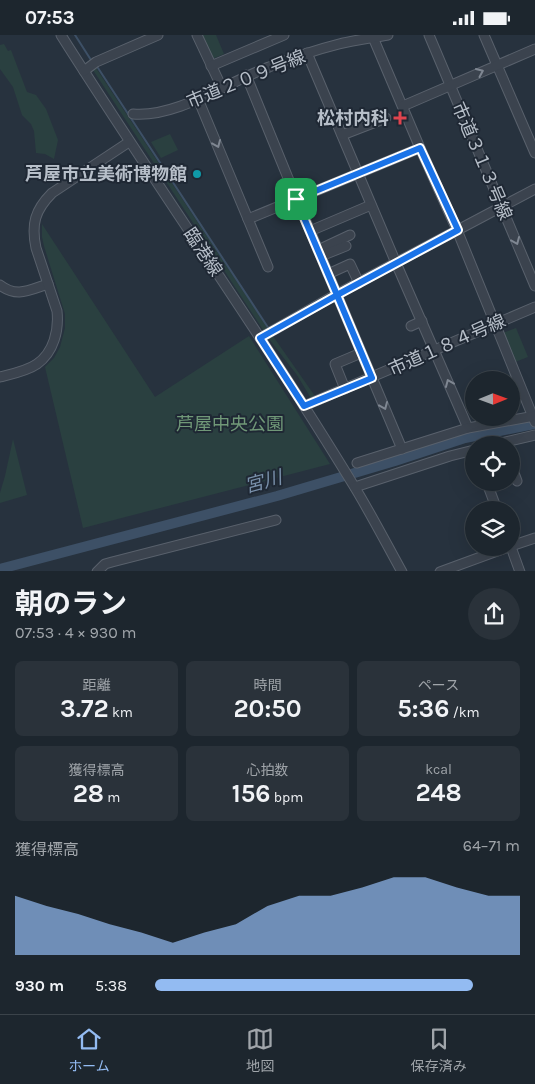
<!DOCTYPE html>
<html lang="ja">
<meta charset="utf-8">
<style>
:root{--surface:#1d262e;--page:#2a323a;--text:#f1f3f6;--muted:#a0a5aa;--line:#3b434a;--accent:#93bbf2}
body{margin:0;font-family:Karla,"Noto Sans JP",sans-serif;background:var(--page);color:var(--text);height:100vh;display:flex;flex-direction:column;font-size:19px;white-space:nowrap}
*{box-sizing:border-box;margin:0}
p{font-size:16px;color:var(--muted)}
.icon{flex:none;width:28px;height:28px;fill:none;stroke:currentColor;stroke-width:2;stroke-linecap:round;stroke-linejoin:round}
.map{position:relative;height:536px;overflow:hidden}
.side{display:flex;flex-direction:column;background:var(--surface);flex:1}
.side>*{flex:none}
.needle{width:32px;rotate:89deg}
.fabs{position:absolute;left:465px;top:336px;display:grid;gap:10px}
.fabs a{display:grid;place-items:center;width:55px;height:55px;border-radius:50%;background:var(--surface);box-shadow:0 5px 20px #0002,0 0 0 1px var(--line);font-size:25px}
.pin{position:absolute;display:grid;place-items:center;width:42px;height:42px;color:#fff;margin:-21px;border-radius:10px;box-shadow:0 2px 8px #0006}
.round{display:grid;place-items:center;flex:none;width:52px;height:52px;border-radius:26px;background:var(--page)}
.headline{display:flex;align-items:center;justify-content:space-between;height:85px;padding:0 15px}
h1{font-size:28px;font-weight:700;line-height:38px}
.figures{display:grid;grid-template-columns:repeat(3,1fr);gap:8px;height:85px;padding:5px 15px}
.figures div{display:grid;align-content:center;border-radius:8px;background:var(--page);text-align:center}
.figures b{font-size:25px;font-weight:700}
.figures small{font-size:14px;font-weight:400}
.figures p{font-size:14px}
.chart{height:140px;padding:10px 15px}
.chart p{display:flex;justify-content:space-between}
.chart svg{width:100%;height:90px;margin-top:5px;fill:var(--accent);opacity:.7}
ul{padding:0 15px;list-style:none;font-size:16px}
li{display:grid;grid-template-columns:80px 60px 1fr;align-items:center;height:38px}
li i{height:12px;border-radius:6px;background:var(--accent)}
.status{display:flex;justify-content:space-between;align-items:center;height:35px;padding:0 25px;background:var(--surface);direction:ltr}
.status svg{height:14px;fill:currentColor}
.tab-bar{display:flex;justify-content:space-around;align-items:center;height:70px;border-top:1px solid var(--line);background:var(--surface);font-size:14px;color:var(--muted)}
.tab-bar a{display:grid;justify-items:center;gap:2px}
.tab-bar .active{color:var(--accent)}
.map>svg:first-child{display:block}
</style>
<div class="status"><b>07:53</b><svg viewBox="0 0 49 12"><path d="M0 12V9h3v3zM5 12V6h3v6zM10 12V3h3v9zM15 12V0h3v12zM26 1h20v11H26zM47 4h2v5h-2z"/></svg></div>
<div class="map">
<svg width="535" height="537" viewBox="0 0 535 537">
<rect width="100%" height="100%" fill="#27323e"/>
<g fill="#2a4040">
<polygon points="202,0 216,0 224,19 212,24"/>
<polygon points="4,9 8,16 11,15 27,57 36,60 46,74 58,105 54,124 45,119 36,118 34,96 31,89 22,80 13,52 0,34 0,10"/>
<polygon points="96,33 268,294 317,364 312,365 297,340 269,304 93,35"/>
<polygon points="170,99 178,115 161,123 151,107"/>
<polygon points="42,189 155,362 249,301 330,429 83,493 45,332 54,323 60,312 65,293 65,279 44,211 42,202"/>
<polygon points="516,293 528,322 515,327 503,298"/>
<polygon points="13,404 27,460 0,468 0,458 5,441"/>
</g>
<g fill="none" stroke-linecap="round" stroke-linejoin="round">
<g stroke="#3d5066" stroke-width="2">
<polyline points="75,0 91,25"/>
<polyline points="98,33 269,294"/>
</g>
<polyline stroke="#3d5066" stroke-width="10" points="0,534 277,461 395,426 465,403 535,389"/>
<defs>
<g id="minor">
<path d="M 61,0 C 157,152 261,298 354,451 C 371,479 386,508 402,537"/>
<polyline points="197,0 222,53"/>
<polyline points="372,0 420,113 457,195 535,387"/>
<polyline points="429,0 535,251"/>
<polyline points="484,0 535,118"/>
<polyline points="307,18 396,228 468,393"/>
<polyline points="211,31 284,0"/>
<polyline points="84,36 96,27 158,0"/>
<polyline points="246,40 297,165 402,414"/>
<polyline points="198,64 268,232"/>
<polyline points="403,71 535,14"/>
<path d="M 133,79 C 176,83 228,47 269,32 C 292,23 315,15 339,9 C 355,5 372,3 388,0"/>
<polyline points="342,100 386,83"/>
<polyline points="248,184 420,113"/>
<polyline points="310,196 371,170"/>
<polyline points="318,215 350,200"/>
<polyline points="321,221 346,211"/>
<polyline points="328,239 350,229 359,248"/>
<path d="M 0,250 C 17,263 29,255 48,249"/>
<polyline points="411,291 422,286"/>
<polyline points="260,303 337,259 535,154"/>
<path d="M 0,342 C 12,339 27,336 37,329 C 54,317 59,295 57,276 L 36,213 C 31,189 35,175 52,158 L 129,107"/>
<polyline points="345,354 335,329 361,318"/>
<polyline points="304,371 535,272"/>
<polyline points="493,410 535,400"/>
<polyline points="357,428 468,393 535,381"/>
<polyline points="511,430 517,446"/>
<polyline points="487,448 497,475"/>
<polyline points="355,452 450,421 474,415"/>
<polyline points="511,511 535,503"/>
<polyline points="511,512 520,537"/>
<polyline points="97,537 105,529 112,527 276,485"/>
<polyline points="440,537 508,512"/>
</g>
</defs>
<use href="#minor" stroke="#59616c" stroke-width="11"/>
<use href="#minor" stroke="#3b434e" stroke-width="9"/>
</g>
<defs><path id="oneway-chevron" d="M-2-3.5L2.5 0L-2 3.5" fill="none" stroke-width="1.6" stroke-linecap="round" stroke-linejoin="round" transform="scale(1.25)"/></defs>
<g stroke="#7f8792">
<use href="#oneway-chevron" transform="translate(480 37) rotate(-24)"/>
<use href="#oneway-chevron" transform="translate(217 109) rotate(67)"/>
<use href="#oneway-chevron" transform="translate(516 206) rotate(67)"/>
<use href="#oneway-chevron" transform="translate(449 348) rotate(-113)"/>
<use href="#oneway-chevron" transform="translate(384 371) rotate(67)"/>
</g>
<g fill="none" stroke-linecap="round" stroke-linejoin="round">
<defs>
<polyline id="route" points="296,164 337,260 260,303 304,371 372,343 337,260 458,195 420,113 296,164"/>
</defs>
<use href="#route" stroke="#fff" stroke-width="10"/>
<use href="#route" stroke="#1a73e8" stroke-width="6"/>
</g>
<path fill="#e0444e" stroke="#1f2834" stroke-width="2" d="M397.5 75.5h5v5h5v5h-5v5h-5v-5h-5v-5h5z"/>
<circle fill="#0f9aa8" stroke="#1f2834" stroke-width="2" cx="197" cy="139" r="5"/>
<g text-anchor="middle" stroke-width="4" stroke-linejoin="round" paint-order="stroke">
<g font-size="18" fill="#b7bfc9" stroke="#1f2834">
<text transform="translate(246 44) rotate(-22)" y="6">市道２０９号線</text>
<text transform="translate(482 126) rotate(67)" y="6">市道３１３号線</text>
<text transform="translate(203 217) rotate(56)" y="6">臨港線</text>
<text transform="translate(447 310) rotate(-24)" y="6">市道１８４号線</text>
</g>
<g font-size="18" font-weight="bold" fill="#b7bfc9" stroke="#1f2834" text-anchor="end">
<text x="389" y="89">松村内科</text>
<text x="187" y="145">芦屋市立美術博物館</text>
</g>
<g font-size="18" fill="#709878" stroke="#1f2834">
<text x="230" y="395">芦屋中央公園</text>
</g>
<g font-size="19" font-style="italic" fill="#7990aa" stroke="#1f2834">
<text transform="translate(263 446) rotate(-15)" y="7">宮川</text>
</g>
</g>
</svg>
<div class="fabs">
<a><svg class="needle" viewBox="-14 -14 28 28"><path d="M0-13l5 13h-10z" fill="#e53935"/><path d="M0 13l5-13h-10z" fill="#a0a5aa"/></svg></a>
<a><svg class="icon" aria-label="locate" viewBox="0 0 24 24"><circle cx="12" cy="12" r="6"/><path d="M12 2v4M12 18v4M2 12h4M18 12h4"/></svg></a>
<a><svg class="icon" aria-label="layers" viewBox="0 0 24 24"><path d="M12 4l9 5-9 5-9-5zM3 14l9 5 9-5"/></svg></a>
</div>
<div class="pin" style="left:296px;top:164px;background:#1e9e55"><svg class="icon" aria-label="arrive" viewBox="0 0 24 24"><path d="M6 21V4h12l-3 4 3 4H6"/></svg></div>
</div>
<section class="side">
<div class="headline"><div><h1>朝のラン</h1><p>07:53 · 4 × 930 m</p></div><a class="round"><svg class="icon" aria-label="share" viewBox="0 0 24 24"><path d="M12 15V3M7 8l5-5 5 5M5 13v7h14v-7"/></svg></a></div>
<div class="figures">
<div><p>距離</p><b>3.72<small> km</small></b></div>
<div><p>時間</p><b>20:50</b></div>
<div><p>ペース</p><b>5:36<small> /km</small></b></div>
</div>
<div class="figures">
<div><p>獲得標高</p><b>28<small> m</small></b></div>
<div><p>心拍数</p><b>156<small> bpm</small></b></div>
<div><p>kcal</p><b>248</b></div>
</div>
<div class="chart"><p><span>獲得標高</span>64–71 m</p>
<svg viewBox="0 0 160 44" preserveAspectRatio="none"><path d="M0 44V15L10 20L20 24L30 29L40 33L50 38L60 33L70 29L80 20L90 15L100 15L110 11L120 6L130 6L140 11L150 15L160 15V44z"/></svg>
</div>
<ul>
<li><b>930 m</b>5:38<i style="width:87%"></i></li>
</ul>
</section>
<nav class="tab-bar">
<a class="active"><svg class="icon" aria-label="home" viewBox="0 0 24 24"><path d="M3 11l9-7 9 7M6 9v11h12V9"/></svg>ホーム</a>
<a><svg class="icon" aria-label="map" viewBox="0 0 24 24"><path d="M3 6l6-2 6 2 6-2v14l-6 2-6-2-6 2zM9 4v14M15 6v14"/></svg>地図</a>
<a><svg class="icon" aria-label="saved" viewBox="0 0 24 24"><path d="M7 4h10v16l-5-4-5 4z"/></svg>保存済み</a>
</nav>
